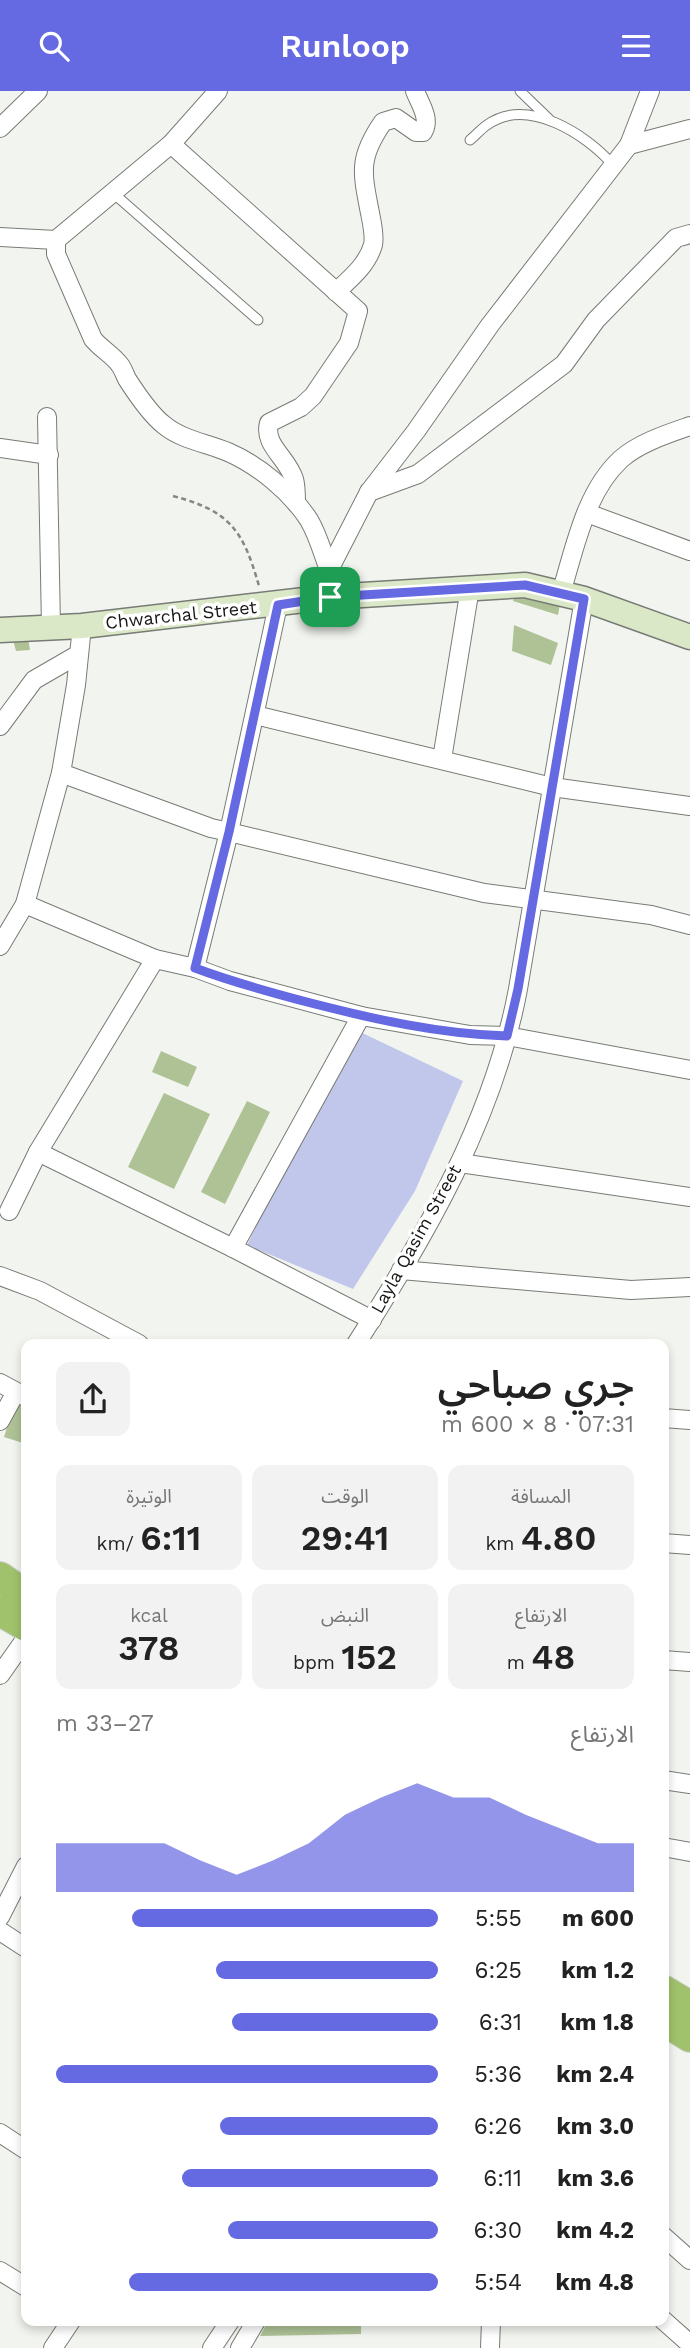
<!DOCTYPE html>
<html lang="ar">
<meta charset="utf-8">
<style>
:root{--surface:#fff;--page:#f2f2f2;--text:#222;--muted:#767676;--accent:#6569e2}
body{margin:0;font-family:"Work Sans","Noto Sans Arabic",sans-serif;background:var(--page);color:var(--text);direction:rtl;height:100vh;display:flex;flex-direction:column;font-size:26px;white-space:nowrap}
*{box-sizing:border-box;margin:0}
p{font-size:23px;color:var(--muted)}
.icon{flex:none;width:38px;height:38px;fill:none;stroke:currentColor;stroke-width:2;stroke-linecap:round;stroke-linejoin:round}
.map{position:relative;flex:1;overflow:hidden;direction:ltr}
.sheet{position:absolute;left:21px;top:1248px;width:648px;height:987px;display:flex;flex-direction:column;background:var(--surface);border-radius:14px;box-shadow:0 4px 10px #0003;direction:rtl}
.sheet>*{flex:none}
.pin{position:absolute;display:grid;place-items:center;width:60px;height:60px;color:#fff;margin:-30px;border-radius:14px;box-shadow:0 4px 10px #0006}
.round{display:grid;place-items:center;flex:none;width:74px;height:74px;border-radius:14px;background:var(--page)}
.head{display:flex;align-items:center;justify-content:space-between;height:119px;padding:0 35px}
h1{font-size:38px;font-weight:600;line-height:52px}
.figures{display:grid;grid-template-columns:repeat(3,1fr);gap:10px;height:119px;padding:7px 35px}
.figures div{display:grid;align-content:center;border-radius:14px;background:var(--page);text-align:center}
.figures b{font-size:35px;font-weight:600}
.figures small{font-size:19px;font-weight:400}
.figures p{font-size:19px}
.chart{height:196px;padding:14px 35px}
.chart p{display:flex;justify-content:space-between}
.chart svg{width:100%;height:126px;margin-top:7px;fill:var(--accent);opacity:.7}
ul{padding:0 35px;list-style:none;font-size:23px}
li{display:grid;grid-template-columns:112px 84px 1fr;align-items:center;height:52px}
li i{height:18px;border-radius:9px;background:var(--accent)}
header{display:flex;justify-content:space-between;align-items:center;height:91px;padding:0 35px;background:var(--accent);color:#fff;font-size:32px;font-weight:600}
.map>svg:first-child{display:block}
</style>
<header><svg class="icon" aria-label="menu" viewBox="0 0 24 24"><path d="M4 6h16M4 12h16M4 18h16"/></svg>Runloop<svg class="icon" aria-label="search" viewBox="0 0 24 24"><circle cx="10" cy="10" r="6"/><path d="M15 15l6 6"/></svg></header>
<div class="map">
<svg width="690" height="2257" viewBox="0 0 690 2257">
<rect width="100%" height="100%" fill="#f2f5ef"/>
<polygon fill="#c1c7eb" points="354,938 463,990 415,1100 353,1198 247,1154"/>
<g fill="#aec296">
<polygon points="519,488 560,513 558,524 513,510"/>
<polygon points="514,534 558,552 551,574 512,560"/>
<polygon points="28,547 30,559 16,560 13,549"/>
<polygon points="161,960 197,976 188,996 152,981"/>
<polygon points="164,1002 210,1023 174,1098 128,1076"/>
<polygon points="247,1010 270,1021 225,1113 201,1101"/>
<polygon points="15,1312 26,1315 26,1353 4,1346"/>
<polygon points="268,2230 361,2230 361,2243 260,2245"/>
</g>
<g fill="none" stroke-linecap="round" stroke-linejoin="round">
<defs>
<g id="service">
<polyline points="520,0 550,29"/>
<path d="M 470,49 C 476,44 481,38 487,34 C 527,5 586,43 613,74"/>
<polyline points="112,101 258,229"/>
</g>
<g id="minor">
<path d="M 218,0 L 171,53 L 56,149 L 56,163 L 93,248 C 101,258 113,264 120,274 C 123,278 125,284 127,288 C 136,302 151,324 164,334 C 182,349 207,352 228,361 C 258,374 291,401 309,429 C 318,444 323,463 329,479"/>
<polyline points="0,37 38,0"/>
<path d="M 171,53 L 358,220 L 349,252 L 313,305 L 301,316 L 269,332 C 263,354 287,366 294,388 C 296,395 296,404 296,412"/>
<polyline points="629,54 690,38"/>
<polyline points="0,146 56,149"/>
<path d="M 336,201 C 351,187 367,174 373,154 C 375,145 372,132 370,122 C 362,81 358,67 383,31 L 396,27 L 416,41 L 423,41 C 431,28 420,13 415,0"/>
<polyline points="47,326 51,536"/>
<polyline points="0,357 49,364"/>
<polyline points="369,401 418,383 564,273 596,229 676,147 690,143"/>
<polyline points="587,422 690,460"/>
<path d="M 561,502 C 575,457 585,401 621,368 C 639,352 667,343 690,335"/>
<polyline points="330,506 329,479 369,401 416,340 490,234 629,54 650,0"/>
<polyline points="255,624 552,696 690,715"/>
<polyline points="0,635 34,589 79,563"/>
<polyline points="442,668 470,497"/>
<polyline points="61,682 211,737 229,741 484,802 651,824 690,834"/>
<polyline points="25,813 155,868 195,877 230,890 361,925 470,944 507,945 690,979"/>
<polyline points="0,855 25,813 61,682 76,594 82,535"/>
<polyline points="195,877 229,741 278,514"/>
<polyline points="38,1061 233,1157 372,1229"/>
<polyline points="460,1072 690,1106"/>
<polyline points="9,1120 38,1061 155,868"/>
<polyline points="233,1157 361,925"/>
<polyline points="401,1179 631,1199 690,1196"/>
<polyline points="0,1185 40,1200 139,1253"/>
<path d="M 356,1253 C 426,1144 494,1027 518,898 L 584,508"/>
<polyline points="0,1292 26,1306"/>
<polyline points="663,1327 690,1329"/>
<polyline points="0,1330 16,1301"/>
<polyline points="663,1452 690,1454"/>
<polyline points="663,1569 690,1571"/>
<polyline points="0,1584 26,1547"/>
<polyline points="663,1689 690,1693"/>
<polyline points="663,1756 690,1761"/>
<polyline points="0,1826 26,1775"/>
<polyline points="0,1840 26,1857"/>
<polyline points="0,2042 26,2059"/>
<polyline points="663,2145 690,2169"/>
<polyline points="0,2180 26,2196"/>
<polyline points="663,2229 690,2253"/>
<polyline points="53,2257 71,2230"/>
<polyline points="212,2257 230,2230"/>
<polyline points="240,2257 256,2230"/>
<polyline points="490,2257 491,2230"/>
</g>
<polyline id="secondary" points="0,539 82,535 330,506 525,494 584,508 690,546"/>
<g id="trunk">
<polyline points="0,1486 26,1504"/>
<polyline points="0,1520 26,1535"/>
<polyline points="663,1899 690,1915"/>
<polyline points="663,1929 690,1946"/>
</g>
</defs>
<use href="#service" stroke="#787b75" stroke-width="11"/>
<use href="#minor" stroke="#787b75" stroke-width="20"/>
<use href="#secondary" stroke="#787b75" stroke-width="27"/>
<use href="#trunk" stroke="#d1d1d0" stroke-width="32"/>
<path stroke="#858783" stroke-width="2.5" stroke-dasharray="5 3.5" stroke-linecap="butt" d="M 173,405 C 230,420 243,439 259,495"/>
<use href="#service" stroke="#fff" stroke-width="9"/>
<use href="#minor" stroke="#fff" stroke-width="18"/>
<use href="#secondary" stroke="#dbe8c8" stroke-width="24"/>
<use href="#trunk" stroke="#a0c26c" stroke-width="30"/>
</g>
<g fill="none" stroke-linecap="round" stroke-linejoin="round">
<defs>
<path id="route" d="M 525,494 L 584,508 L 518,898 L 507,945 C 439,943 373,928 307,911 C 269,901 232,891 195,877 L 229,741 L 278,514 L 330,506 Z"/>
</defs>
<use href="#route" stroke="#fff" stroke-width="14"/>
<use href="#route" stroke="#6569e2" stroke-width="9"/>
</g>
<g text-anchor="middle" stroke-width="7" stroke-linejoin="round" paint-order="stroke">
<g font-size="18" fill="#171816" stroke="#fff">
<text transform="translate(181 524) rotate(-6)" y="6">Chwarchal Street</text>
<text transform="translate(416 1148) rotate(-61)" y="6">Layla Qasim Street</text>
</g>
</g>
</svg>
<div class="pin" style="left:330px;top:506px;background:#1e9e55"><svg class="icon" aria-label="arrive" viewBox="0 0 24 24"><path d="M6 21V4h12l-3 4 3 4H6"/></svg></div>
<section class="sheet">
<div class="head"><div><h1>جري صباحي</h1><p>07:31 · 8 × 600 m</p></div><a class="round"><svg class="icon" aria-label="share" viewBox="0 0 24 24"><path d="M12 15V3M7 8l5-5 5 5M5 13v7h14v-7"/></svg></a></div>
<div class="figures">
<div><p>المسافة</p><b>4.80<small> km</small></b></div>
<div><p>الوقت</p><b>29:41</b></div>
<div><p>الوتيرة</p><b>6:11<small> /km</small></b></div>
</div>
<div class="figures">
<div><p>الارتفاع</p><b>48<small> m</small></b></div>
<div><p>النبض</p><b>152<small> bpm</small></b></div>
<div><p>kcal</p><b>378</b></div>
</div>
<div class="chart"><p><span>الارتفاع</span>27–33 m</p>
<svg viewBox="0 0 160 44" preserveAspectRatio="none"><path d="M0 44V27L10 27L20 27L30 27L40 33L50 38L60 33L70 27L80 17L90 11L100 6L110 11L120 11L130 17L140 22L150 27L160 27V44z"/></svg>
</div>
<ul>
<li><b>600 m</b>5:55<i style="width:80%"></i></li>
<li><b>1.2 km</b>6:25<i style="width:58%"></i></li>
<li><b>1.8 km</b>6:31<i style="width:54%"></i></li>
<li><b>2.4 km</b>5:36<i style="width:100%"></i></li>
<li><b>3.0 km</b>6:26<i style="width:57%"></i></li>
<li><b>3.6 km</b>6:11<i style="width:67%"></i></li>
<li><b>4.2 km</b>6:30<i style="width:55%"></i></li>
<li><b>4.8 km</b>5:54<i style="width:81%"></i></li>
</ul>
</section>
</div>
